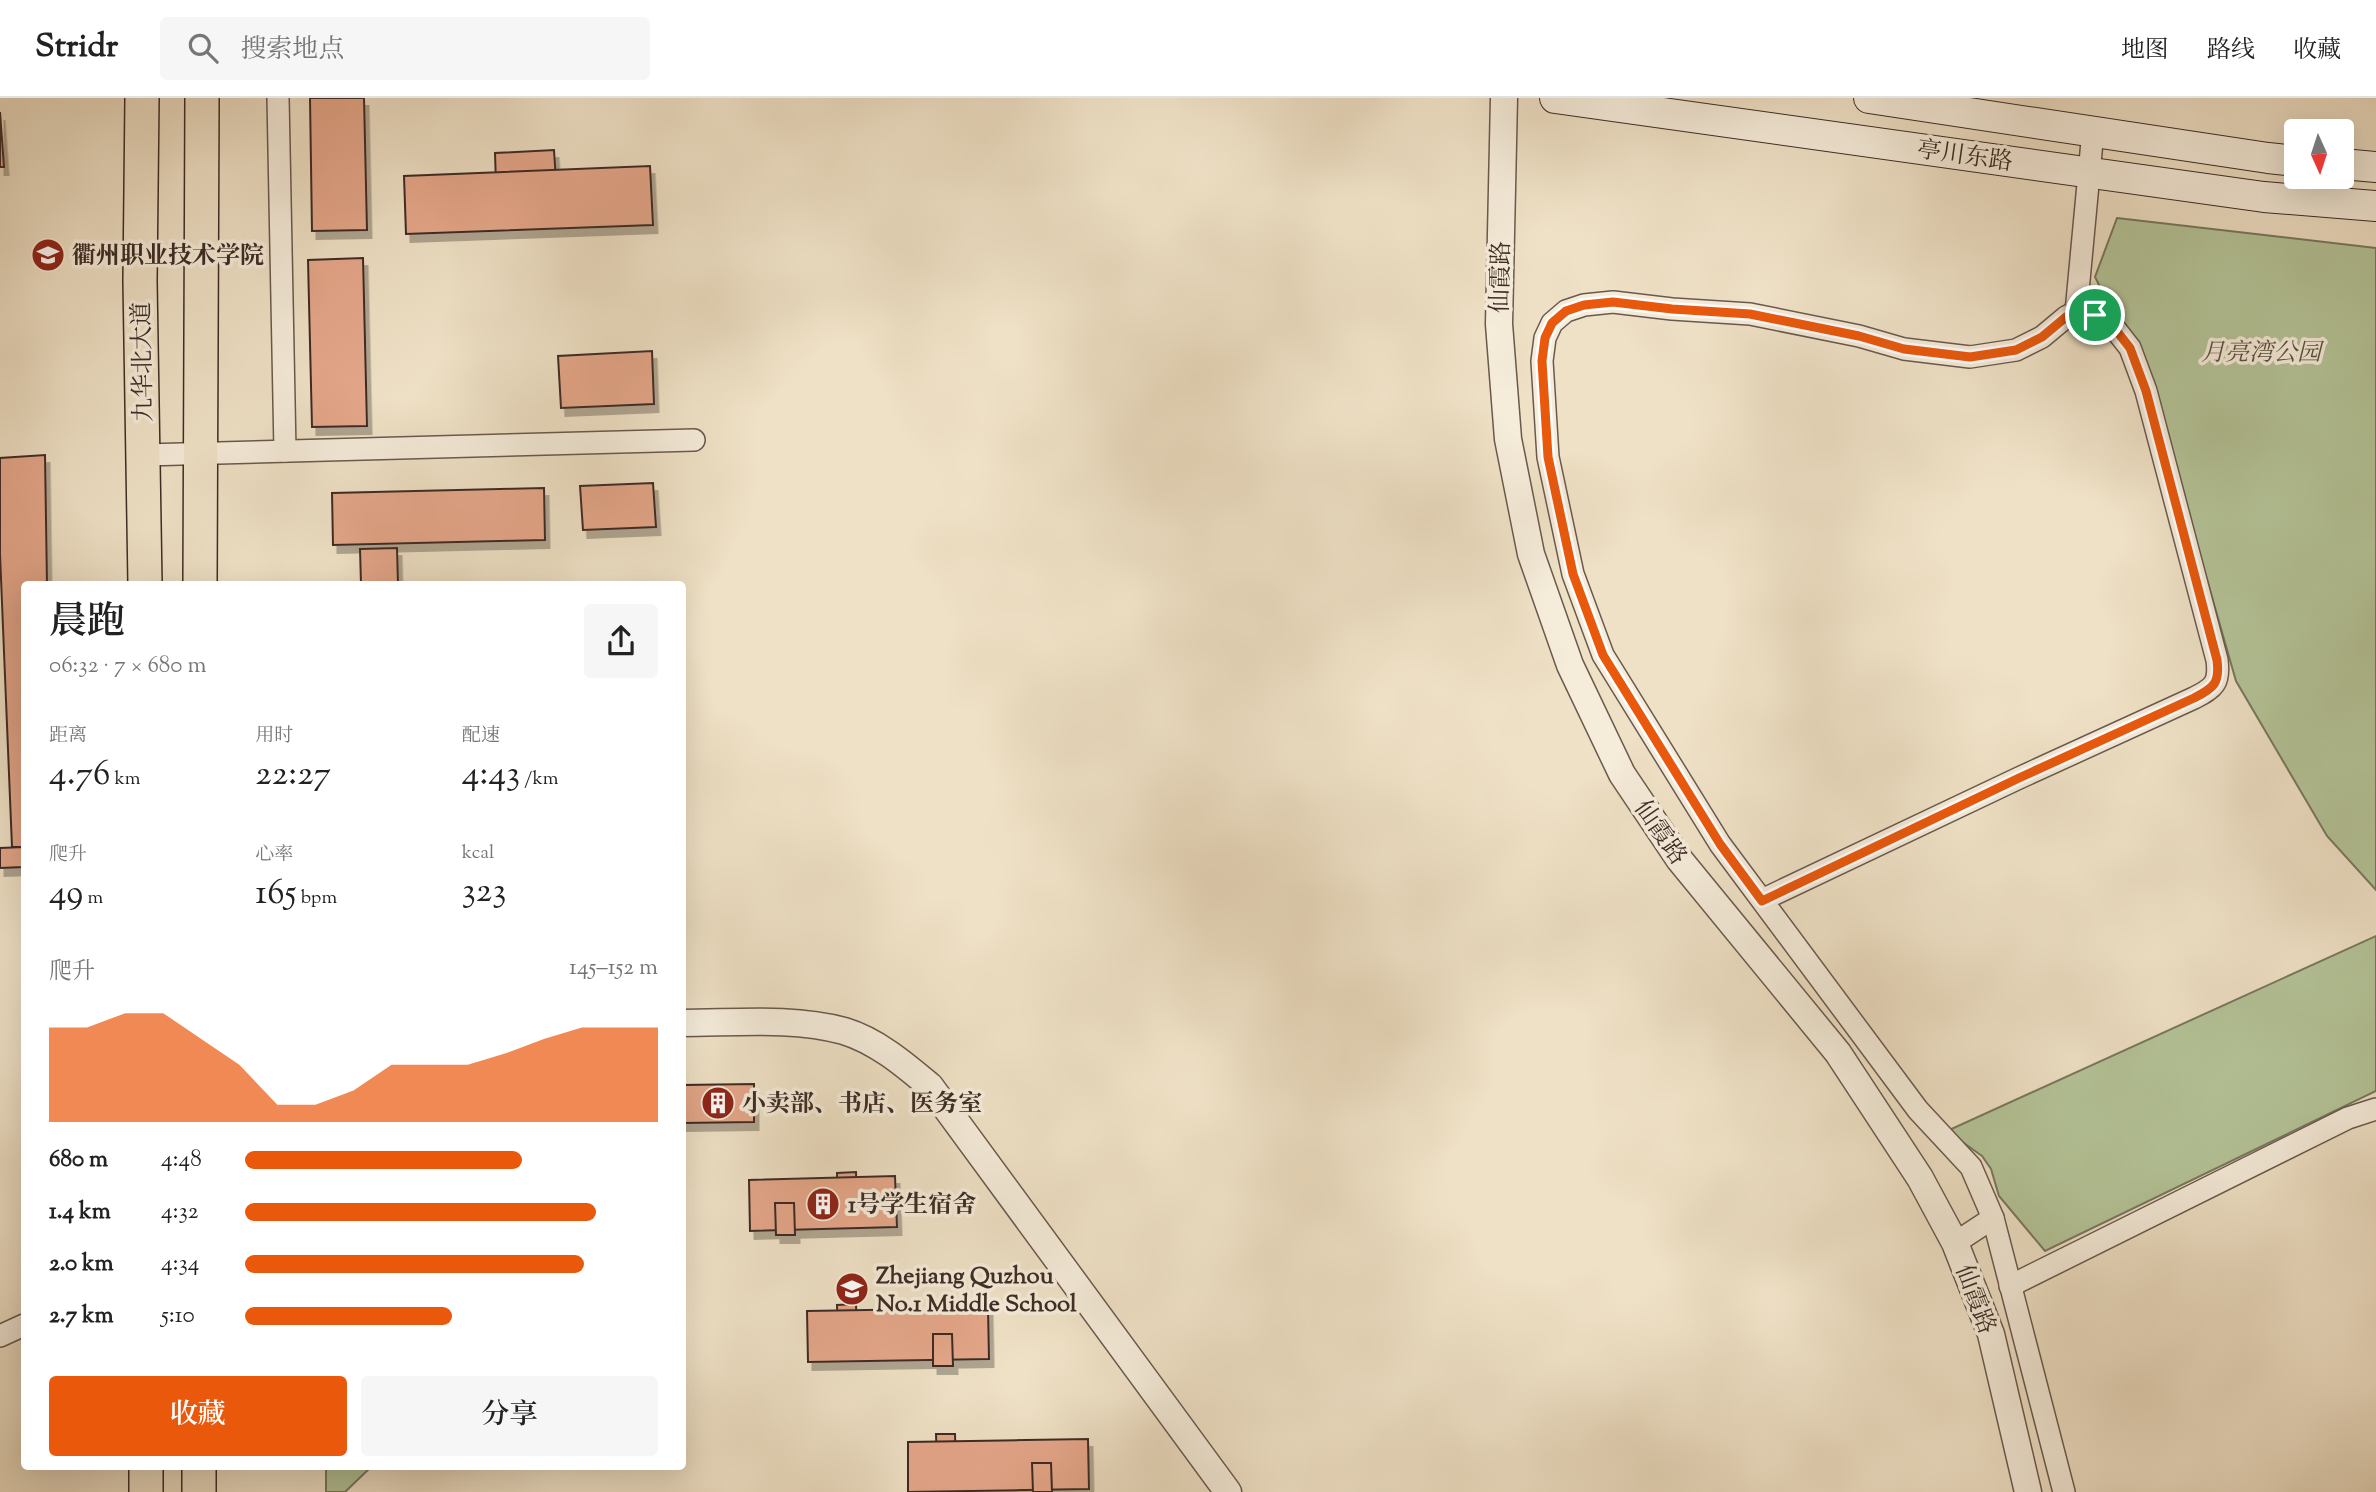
<!DOCTYPE html>
<html lang="zh">
<meta charset="utf-8">
<style>
:root{--surface:#fff;--page:#f6f6f6;--text:#222;--muted:#767676;--line:#e0e0e0;--accent:#ea580c}
body{margin:0;font-family:"Sorts Mill Goudy","Noto Serif SC",serif;background:var(--page);color:var(--text);height:100vh;display:flex;flex-direction:column;font-size:26px;white-space:nowrap}
*{box-sizing:border-box;margin:0}
p{font-size:23px;color:var(--muted)}
.icon{flex:none;width:38px;height:38px;fill:none;stroke:currentColor;stroke-width:2;stroke-linecap:round;stroke-linejoin:round}
.map{position:relative;flex:1;overflow:hidden}
.side{position:absolute;left:21px;top:483px;width:665px;height:889px;display:flex;flex-direction:column;background:var(--surface);border-radius:7px;box-shadow:0 7px 28px #0002}
.side>*{flex:none}
.needle{width:46px;rotate:177deg}
.fabs{position:absolute;left:2284px;top:21px;display:grid;gap:14px}
.fabs a{display:grid;place-items:center;width:70px;height:70px;border-radius:7px;background:var(--surface);box-shadow:0 7px 28px #0002;font-size:35px}
.pin{position:absolute;display:grid;place-items:center;width:60px;height:60px;color:#fff;margin:-30px;border:4px solid #fff;border-radius:50%;box-shadow:0 2px 7px #0007}
.round{display:grid;place-items:center;flex:none;width:74px;height:74px;border-radius:7px;background:var(--page)}
.summary{display:flex;align-items:center;justify-content:space-between;height:119px;padding:0 28px}
h1{font-size:38px;font-weight:600;line-height:52px}
.stats{display:grid;grid-template-columns:repeat(3,1fr);gap:10px;height:119px;padding:7px 28px}
.stats div{display:grid;align-content:center}
.stats b{font-size:35px;font-weight:600}
.stats small{font-size:19px;font-weight:400}
.stats p{font-size:19px}
.chart{height:196px;padding:14px 28px}
.chart p{display:flex;justify-content:space-between}
.chart svg{width:100%;height:126px;margin-top:7px;fill:var(--accent);opacity:.7}
.cta{display:flex;gap:14px;margin-top:auto;padding:14px 28px}
.cta a{flex:1;height:80px;border-radius:7px;background:var(--accent);color:#fff;font-size:28px;font-weight:600;line-height:80px;text-align:center}
.cta a+a{background:var(--page);color:var(--text)}
ul{padding:0 28px;list-style:none;font-size:23px}
li{display:grid;grid-template-columns:112px 84px 1fr;align-items:center;height:52px}
li i{height:18px;border-radius:9px;background:var(--accent)}
header{display:flex;align-items:center;gap:42px;box-sizing:border-box;height:98px;padding:0 35px;background:var(--surface);border-bottom:2px solid var(--line)}
header strong{font-size:33px}
nav{display:flex;gap:38px;margin-inline-start:auto;font-size:24px}
.search{width:490px;height:63px;background:var(--page);display:flex;align-items:center;gap:18px;box-sizing:border-box;padding:0 24px;border-radius:7px;color:var(--muted);font-size:26px}
.map>svg:first-child{display:block}
</style>
<header>
<strong>Stridr</strong>
<div class="search"><svg class="icon" aria-label="search" viewBox="0 0 24 24"><circle cx="10" cy="10" r="6"/><path d="M15 15l6 6"/></svg>搜索地点</div>
<nav><a>地图</a><a>路线</a><a>收藏</a></nav>
</header>
<div class="map">
<svg width="2376" height="1394" viewBox="0 0 2376 1394">
<defs>
<filter id="shadow"><feDropShadow dx="4.5" dy="8" stdDeviation="0" flood-color="#0004"/></filter>
</defs>
<rect width="100%" height="100%" fill="#efe1c6"/>
<filter id="stains"><feTurbulence type="fractalNoise" baseFrequency=".00286" numOctaves="4"/><feColorMatrix values="0 0 0 0 .2 0 0 0 0 .09 0 0 0 0 .02 0 0 0 .5 -.17"/></filter>
<radialGradient id="worn" r=".72"><stop offset=".6" stop-color="#630" stop-opacity="0"/><stop offset="1" stop-color="#630" stop-opacity=".3"/></radialGradient>
<g fill="#b4c498" stroke="#78785f" stroke-width="2">
<polygon points="2117,120 2376,150 2376,792 2327,738 2236,583 2139,244 2114,217 2095,179"/>
<polygon points="2376,838 2376,993 2045,1153 1999,1098 1991,1071 1982,1058 1947,1033"/>
<polygon points="326,1369 326,1368 371,1369 345,1394 326,1394"/>
</g>
<g fill="#e5a78a" stroke="#3d2c26" stroke-width="2" filter="url(#shadow)">
<polygon points="310,0 364,0 367,132 312,133"/>
<polygon points="0,14 4,69 0,69"/>
<polygon points="554,52 556,83 496,86 495,55"/>
<polygon points="650,68 653,127 406,136 404,78"/>
<polygon points="363,160 367,328 312,329 308,162"/>
<polygon points="652,253 654,306 561,310 558,258"/>
<polygon points="45,357 47,486 24,486 24,749 12,749 0,456 0,360"/>
<polygon points="653,385 656,429 583,432 580,388"/>
<polygon points="544,390 545,442 333,447 332,395"/>
<polygon points="397,450 398,486 361,486 360,451"/>
<polygon points="24,749 24,769 0,770 0,750"/>
<polygon points="754,986 754,1024 682,1025 682,987"/>
<polygon points="856,1074 857,1106 838,1107 837,1075"/>
<polygon points="895,1078 897,1129 750,1133 749,1082"/>
<polygon points="775,1105 794,1105 795,1137 776,1137"/>
<polygon points="856,1206 857,1239 838,1239 837,1207"/>
<polygon points="988,1210 989,1261 808,1264 807,1213"/>
<polygon points="933,1236 952,1236 953,1268 933,1268"/>
<polygon points="936,1336 955,1336 956,1368 937,1368"/>
<polygon points="1088,1341 1089,1391 908,1394 908,1344"/>
<polygon points="1032,1365 1051,1365 1052,1394 1033,1394"/>
</g>
<g fill="none" stroke-linecap="round" stroke-linejoin="round">
<defs>
<g id="minor">
<polyline points="278,0 285,353"/>
<polyline points="2076,214 2093,33"/>
<polyline points="144,357 694,342"/>
<path d="M 1762,802 L 2019,680 L 2194,600 C 2214,590 2220,585 2217,562 L 2146,293 L 2130,250 L 2112,227 L 2095,217 L 2076,214 L 2066,219 L 2042,239 L 2016,252 L 1970,259 L 1904,251 L 1859,238 L 1750,216 L 1672,211 L 1613,204 L 1584,207 L 1566,213 L 1552,225 L 1545,240 L 1542,263 L 1548,359 L 1573,476 L 1603,557 L 1720,746 L 1918,1012 L 1971,1069 L 1993,1120 L 2064,1394"/>
<polyline points="1955,1145 1993,1120"/>
<polyline points="2010,1188 2348,1020 2376,1011"/>
<polyline points="0,1238 24,1227"/>
</g>
<g id="tertiary">
<polyline points="1504,0 1499,226 1508,341 1531,456 1570,567 1622,676 1679,761 1838,955 1920,1080 1955,1145 1991,1236 2028,1394"/>
<path d="M 682,925 C 735,925 793,919 844,933 C 877,943 905,967 930,988 L 1228,1394"/>
</g>
<g id="secondary">
<polyline points="1555,0 2264,99 2376,108"/>
<polyline points="1869,0 2268,60 2296,63"/>
<polyline points="2342,66 2376,69"/>
</g>
<g id="primary">
<polyline points="142,0 140,183 145,486"/>
<polyline points="200,486 202,0"/>
<polyline points="146,1368 146,1394"/>
<polyline points="199,1394 199,1368"/>
</g>
</defs>
<use href="#minor" stroke="#6a594e" stroke-width="24"/>
<use href="#tertiary" stroke="#6a594e" stroke-width="29"/>
<use href="#secondary" stroke="#3d2c26" stroke-width="32"/>
<use href="#primary" stroke="#3d2c26" stroke-width="36"/>
<use href="#minor" stroke="#f5ecda" stroke-width="21"/>
<use href="#tertiary" stroke="#f5ecda" stroke-width="26"/>
<use href="#secondary" stroke="#f5ecda" stroke-width="30"/>
<use href="#primary" stroke="#efe1c6" stroke-width="33"/>
</g>
<g fill="none" stroke-linecap="round" stroke-linejoin="round">
<defs>
<path id="route" d="M 1613,204 L 1672,211 L 1750,216 L 1859,238 L 1904,251 L 1970,259 L 2016,252 L 2042,239 L 2066,219 L 2076,214 L 2095,217 L 2112,227 L 2130,250 L 2146,293 L 2217,562 C 2220,585 2214,590 2194,600 L 2019,680 L 1762,803 L 1720,746 L 1603,557 L 1573,476 L 1548,359 L 1542,263 L 1545,240 L 1552,225 L 1566,213 L 1584,207 Z"/>
</defs>
<use href="#route" stroke="#fff" stroke-width="14"/>
<use href="#route" stroke="#ea580c" stroke-width="9"/>
</g>
<defs>
<symbol id="university-disc" viewBox="-11 -11 22 22"><circle r="9.5" fill="#8f2418" stroke="#f5ecda"/><path d="M0-5L7-2L0 1L-7-2ZM-4 1L0 2.5L4 1V4Q0 6-4 4Z" fill="#fff"/></symbol>
<symbol id="building-disc" viewBox="-11 -11 22 22"><circle r="9.5" fill="#8f2418" stroke="#f5ecda"/><path d="M-4-6H4V6H1V3H-1V6H-4ZM-2.5-4.3h1.7v1.8h-1.7ZM.8-4.3h1.7v1.8H.8ZM-2.5-1h1.7V.8h-1.7ZM.8-1h1.7V.8H.8Z" fill="#fff"/></symbol>
<symbol id="school-disc" viewBox="-11 -11 22 22"><circle r="9.5" fill="#8f2418" stroke="#f5ecda"/><path d="M0-5L7-2L0 1L-7-2ZM-4 1L0 2.5L4 1V4Q0 6-4 4Z" fill="#fff"/></symbol>
</defs>
<g fill-rule="evenodd">
<use href="#university-disc" x="29" y="138" width="38" height="38"/>
<use href="#building-disc" x="699" y="986" width="38" height="38"/>
<use href="#building-disc" x="804" y="1087" width="38" height="38"/>
<use href="#school-disc" x="833" y="1172" width="38" height="38"/>
</g>
<g text-anchor="middle" stroke-width="7" stroke-linejoin="round" paint-order="stroke">
<g font-size="24" fill="#3d2c26" stroke="#f5ecda">
<text transform="translate(1965 57) rotate(8)" y="8">亭川东路</text>
<text transform="translate(1500 179) rotate(-89)" y="8">仙霞路</text>
<text transform="translate(142 264) rotate(-91)" y="8">九华北大道</text>
<text transform="translate(1661 734) rotate(55)" y="8">仙霞路</text>
<text transform="translate(1976 1201) rotate(69)" y="8">仙霞路</text>
</g>
<g font-size="24" font-weight="bold" fill="#3d2c26" stroke="#f5ecda" text-anchor="start">
<text x="72" y="165">衢州职业技术学院</text>
<text x="742" y="1013">小卖部、书店、医务室</text>
<text x="848" y="1114">1号学生宿舍</text>
<text x="876" y="1185">Zhejiang Quzhou<tspan x="876" dy="28">No.1 Middle School</tspan></text>
</g>
<g font-size="24" font-style="italic" fill="#5b5242" stroke="#f5ecda">
<text x="2261" y="262">月亮湾公园</text>
</g>
</g>
<rect width="100%" height="100%" filter="url(#stains)"/>
<rect width="100%" height="100%" fill="url(#worn)"/>
</svg>
<div class="fabs">
<a><svg class="needle" viewBox="-14 -14 28 28"><path d="M0-13l5 13h-10z" fill="#e53935"/><path d="M0 13l5-13h-10z" fill="#767676"/></svg></a>
</div>
<div class="pin" style="left:2095px;top:217px;background:#1e9e55"><svg class="icon" aria-label="arrive" viewBox="0 0 24 24"><path d="M6 21V4h12l-3 4 3 4H6"/></svg></div>
<section class="side">
<div class="summary"><div><h1>晨跑</h1><p>06:32 · 7 × 680 m</p></div><a class="round"><svg class="icon" aria-label="share" viewBox="0 0 24 24"><path d="M12 15V3M7 8l5-5 5 5M5 13v7h14v-7"/></svg></a></div>
<div class="stats">
<div><p>距离</p><b>4.76<small> km</small></b></div>
<div><p>用时</p><b>22:27</b></div>
<div><p>配速</p><b>4:43<small> /km</small></b></div>
</div>
<div class="stats">
<div><p>爬升</p><b>49<small> m</small></b></div>
<div><p>心率</p><b>165<small> bpm</small></b></div>
<div><p>kcal</p><b>323</b></div>
</div>
<div class="chart"><p><span>爬升</span>145–152 m</p>
<svg viewBox="0 0 160 44" preserveAspectRatio="none"><path d="M0 44V11L10 11L20 6L30 6L40 15L50 24L60 38L70 38L80 33L90 24L100 24L110 24L120 20L130 15L140 11L150 11L160 11V44z"/></svg>
</div>
<ul>
<li><b>680 m</b>4:48<i style="width:67%"></i></li>
<li><b>1.4 km</b>4:32<i style="width:85%"></i></li>
<li><b>2.0 km</b>4:34<i style="width:82%"></i></li>
<li><b>2.7 km</b>5:10<i style="width:50%"></i></li>
</ul>
<div class="cta"><a>收藏</a><a>分享</a></div>
</section>
</div>
